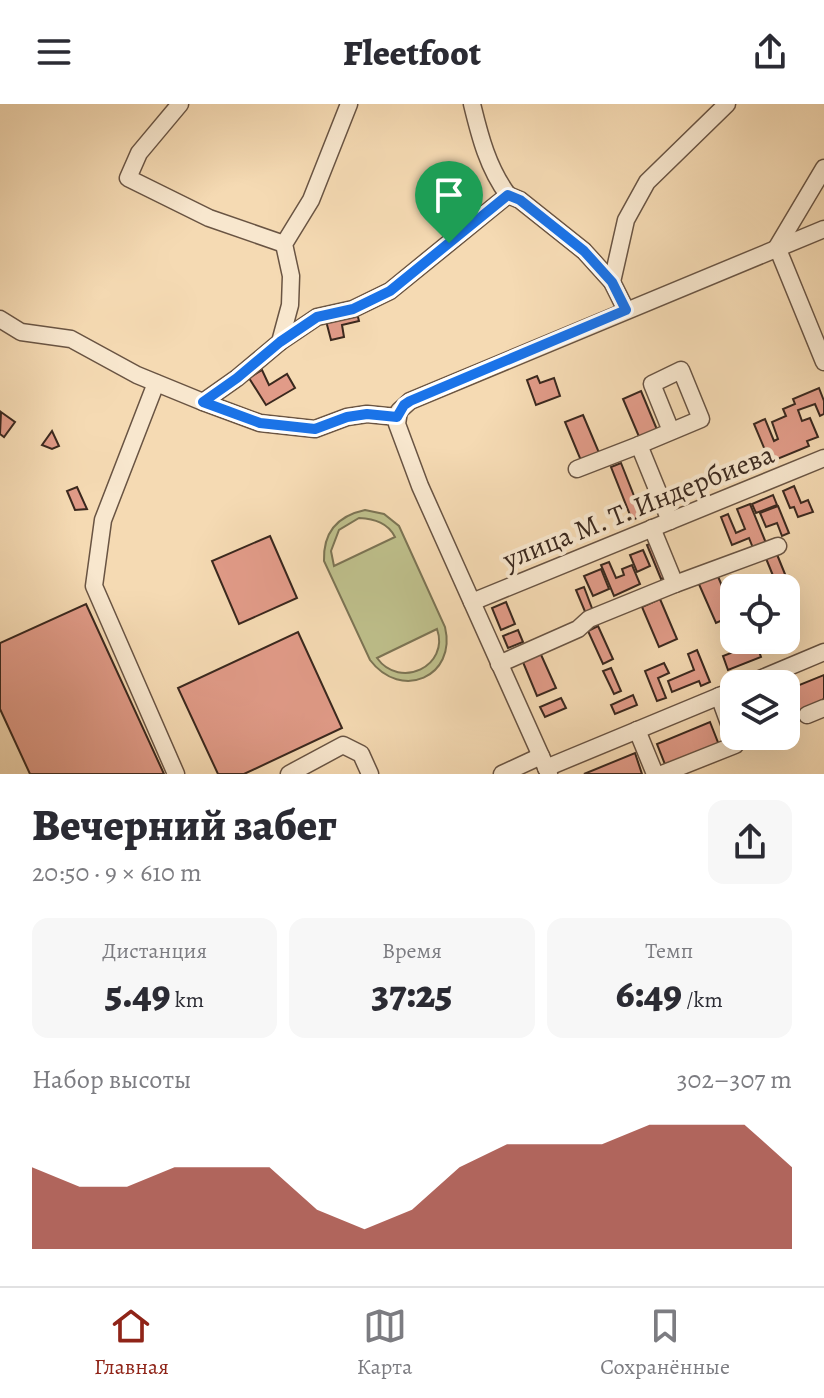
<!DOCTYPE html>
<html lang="ru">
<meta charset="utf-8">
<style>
:root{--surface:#fff;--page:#f7f7f7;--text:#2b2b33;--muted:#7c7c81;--line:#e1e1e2;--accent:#8f2418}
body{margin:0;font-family:Alegreya,serif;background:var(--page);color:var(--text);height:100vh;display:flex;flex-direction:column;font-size:30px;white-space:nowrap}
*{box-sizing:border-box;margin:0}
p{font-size:26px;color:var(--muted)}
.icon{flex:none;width:44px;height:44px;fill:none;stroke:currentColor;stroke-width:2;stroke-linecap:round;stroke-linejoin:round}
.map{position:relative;height:670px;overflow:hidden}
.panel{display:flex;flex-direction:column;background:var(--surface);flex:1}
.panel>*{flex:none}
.tools{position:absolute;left:720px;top:470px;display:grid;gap:16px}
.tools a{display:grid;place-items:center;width:80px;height:80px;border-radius:16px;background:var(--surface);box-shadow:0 8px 32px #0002;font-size:40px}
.pin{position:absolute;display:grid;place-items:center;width:68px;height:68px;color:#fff;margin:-82px -34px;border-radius:50% 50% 50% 0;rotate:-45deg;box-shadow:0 0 8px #0007}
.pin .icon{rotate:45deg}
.round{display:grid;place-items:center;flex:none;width:84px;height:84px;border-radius:16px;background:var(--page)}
.headline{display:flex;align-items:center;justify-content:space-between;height:136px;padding:0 32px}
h1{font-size:44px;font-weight:800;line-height:60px}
.metrics{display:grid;grid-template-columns:repeat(3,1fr);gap:12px;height:136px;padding:8px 32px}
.metrics div{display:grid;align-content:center;border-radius:16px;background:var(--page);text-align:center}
.metrics b{font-size:40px;font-weight:800}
.metrics small{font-size:22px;font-weight:400}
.metrics p{font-size:22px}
.chart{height:224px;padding:16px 32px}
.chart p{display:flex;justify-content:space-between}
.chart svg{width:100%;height:144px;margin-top:8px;fill:var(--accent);opacity:.7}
header{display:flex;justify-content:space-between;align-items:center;height:104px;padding:0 32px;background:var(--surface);font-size:36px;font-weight:800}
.tab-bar{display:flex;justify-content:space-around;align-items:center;height:112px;border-top:2px solid var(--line);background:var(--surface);font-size:22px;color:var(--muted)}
.tab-bar a{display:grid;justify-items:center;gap:4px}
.tab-bar .current{color:var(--accent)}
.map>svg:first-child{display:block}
</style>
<header><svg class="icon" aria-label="menu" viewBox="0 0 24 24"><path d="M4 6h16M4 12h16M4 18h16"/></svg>Fleetfoot<svg class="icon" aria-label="share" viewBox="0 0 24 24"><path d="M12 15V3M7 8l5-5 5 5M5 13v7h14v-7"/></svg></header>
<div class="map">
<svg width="824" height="670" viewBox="0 0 824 670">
<rect width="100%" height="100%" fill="#f5dab3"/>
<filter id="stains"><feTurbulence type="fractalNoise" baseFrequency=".0025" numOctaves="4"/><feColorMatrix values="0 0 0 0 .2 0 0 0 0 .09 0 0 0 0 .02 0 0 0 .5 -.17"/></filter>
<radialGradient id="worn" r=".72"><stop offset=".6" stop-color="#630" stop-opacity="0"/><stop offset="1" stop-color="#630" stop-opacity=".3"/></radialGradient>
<path fill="#bebf8b" stroke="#7c7454" stroke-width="2" fill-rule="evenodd" d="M 365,406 L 384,410 L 399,422 L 445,523 C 457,573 401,597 370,556 L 324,457 C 323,429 337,412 365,406 ZM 359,414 C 375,415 388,419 395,433 L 334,462 L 331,447 L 339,426 ZM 437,525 C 450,562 400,586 377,554 Z"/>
<g fill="#e19b88" stroke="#3a281e" stroke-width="2">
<polygon points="356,205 359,217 342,221 344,233 331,236 325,213"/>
<polygon points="262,266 269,281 287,270 295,284 266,301 249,274"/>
<polygon points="537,272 540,279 554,274 560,292 536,301 527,276"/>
<polygon points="819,284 824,297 824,310 820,312 815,300 798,306 802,317 810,314 818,333 807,337 809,342 770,358 754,320 765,315 774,337 778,335 772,318 786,312 783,305 795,300 793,295"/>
<polygon points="641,287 658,328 640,335 623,295"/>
<polygon points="1,308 15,318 4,333 0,330"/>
<polygon points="583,311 600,351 582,359 565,318"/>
<polygon points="52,327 59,342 52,345 42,341"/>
<polygon points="621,359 642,412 632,416 611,363"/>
<polygon points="794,382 801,399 808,396 813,408 798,413 794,403 790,404 783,387"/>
<polygon points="77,383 87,405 75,406 67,387"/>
<polygon points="773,391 777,401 756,409 752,400"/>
<polygon points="750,400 766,439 753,444 749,434 732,441 721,413 728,410 736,429 745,425 737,405"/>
<polygon points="778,402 789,429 782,432 777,419 766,423 760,409"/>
<polygon points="270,432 297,494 239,520 212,457"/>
<polygon points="655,438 669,472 661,475 647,441"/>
<polygon points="643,446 650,462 637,468 630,451"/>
<polygon points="776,448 789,480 778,484 765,452"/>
<polygon points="609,458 616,474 624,471 622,465 632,461 640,480 614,492 601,461"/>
<polygon points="601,465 609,485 593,492 584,472"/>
<polygon points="717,470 734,511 716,519 698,478"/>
<polygon points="584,483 593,507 586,510 576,486"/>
<polygon points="660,495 677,535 659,543 642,503"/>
<polygon points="506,498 515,520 501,526 492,504"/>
<polygon points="86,500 164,670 30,670 0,605 0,539"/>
<polygon points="598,522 613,555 603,560 588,527"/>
<polygon points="518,526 523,538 508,544 503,532"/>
<polygon points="298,528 342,624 244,670 218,670 178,584"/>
<polygon points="756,539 761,553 728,566 723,552"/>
<polygon points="538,544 556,584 537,592 520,551"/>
<polygon points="697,546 710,578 701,582 699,577 672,588 668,577 694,566 688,550"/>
<polygon points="664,559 669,569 658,574 666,594 657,597 645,567"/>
<polygon points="611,564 621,587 614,590 603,567"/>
<polygon points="824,571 824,595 797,609 787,586"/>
<polygon points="633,591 637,601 615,610 611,601"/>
<polygon points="561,594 566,604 545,613 540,603"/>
<polygon points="710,618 719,641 666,663 657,640"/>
<polygon points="635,649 642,670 584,670"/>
</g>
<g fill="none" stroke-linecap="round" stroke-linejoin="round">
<defs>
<g id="minor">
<polyline points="180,0 139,49 128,74 209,114 284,140"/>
<path d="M 472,0 C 480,33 488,64 508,91"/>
<polyline points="824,64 777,143 824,258"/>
<polyline points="612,178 626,116 647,78 727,0"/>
<polyline points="0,215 21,228 71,235 137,271 203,298 237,274 280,238 290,201 291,172 284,140 311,96 349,0"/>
<polyline points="280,238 317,213 353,205 390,187 508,91 520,96 584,147 612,178 626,206"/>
<polyline points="156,279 103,416 94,482 176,670"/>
<polyline points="203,298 260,319 315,325 347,313 367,310 397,313"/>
<polyline points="639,341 701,315 681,266 652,280 671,327"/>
<polyline points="577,365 639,341 670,417"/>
<polyline points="652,424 675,480"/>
<polyline points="472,498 824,354"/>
<polyline points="499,560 578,525 589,515 675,480 778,442"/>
<polyline points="748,580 824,548"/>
<polyline points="807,611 824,604"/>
<polyline points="637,626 655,670"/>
<polyline points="546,664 734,586"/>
<polyline points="289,670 343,641 361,650 370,670"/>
<polyline points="502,670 541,652"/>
<polyline points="549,670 420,382 397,320 399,307 410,297 824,125"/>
<polyline points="662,670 735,641 735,636 719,592"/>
</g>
</defs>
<use href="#minor" stroke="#695443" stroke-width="19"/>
<use href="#minor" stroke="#f8e7ce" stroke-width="16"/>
</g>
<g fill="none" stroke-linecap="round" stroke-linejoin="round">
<defs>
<polygon id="route" points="508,91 520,96 584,147 612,178 626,206 410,297 404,301 397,313 367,310 347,313 315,325 260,319 203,298 237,274 280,238 317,213 353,205 390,187"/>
</defs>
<use href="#route" stroke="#fff" stroke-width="16"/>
<use href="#route" stroke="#1a73e8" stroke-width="10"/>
</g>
<g text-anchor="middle" stroke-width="8" stroke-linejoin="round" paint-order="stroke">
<g font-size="28" fill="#3a281e" stroke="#f8e7ce">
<text transform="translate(638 402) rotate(-22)" y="10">улица М. Т. Индербиева</text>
</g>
</g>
<rect width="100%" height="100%" filter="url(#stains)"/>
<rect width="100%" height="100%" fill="url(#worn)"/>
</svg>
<div class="tools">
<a><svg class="icon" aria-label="locate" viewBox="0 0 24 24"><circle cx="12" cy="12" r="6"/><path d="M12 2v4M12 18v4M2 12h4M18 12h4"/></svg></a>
<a><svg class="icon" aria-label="layers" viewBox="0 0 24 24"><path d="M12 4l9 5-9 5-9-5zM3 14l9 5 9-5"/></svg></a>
</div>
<div class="pin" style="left:449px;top:139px;background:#1e9e55"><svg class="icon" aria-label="arrive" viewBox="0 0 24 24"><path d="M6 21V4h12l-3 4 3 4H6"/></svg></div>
</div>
<section class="panel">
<div class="headline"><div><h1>Вечерний забег</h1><p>20:50 · 9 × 610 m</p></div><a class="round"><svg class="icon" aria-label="share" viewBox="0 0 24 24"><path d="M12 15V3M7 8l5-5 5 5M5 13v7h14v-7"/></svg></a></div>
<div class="metrics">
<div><p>Дистанция</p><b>5.49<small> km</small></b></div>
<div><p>Время</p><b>37:25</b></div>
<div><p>Темп</p><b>6:49<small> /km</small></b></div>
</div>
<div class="chart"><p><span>Набор высоты</span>302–307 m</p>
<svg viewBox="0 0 160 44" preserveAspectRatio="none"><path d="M0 44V19L10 25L20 25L30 19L40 19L50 19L60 32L70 38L80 32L90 19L100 12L110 12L120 12L130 6L140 6L150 6L160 19V44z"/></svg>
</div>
</section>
<nav class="tab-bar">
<a class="current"><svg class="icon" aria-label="home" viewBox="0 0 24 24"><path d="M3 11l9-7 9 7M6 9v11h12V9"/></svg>Главная</a>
<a><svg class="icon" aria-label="map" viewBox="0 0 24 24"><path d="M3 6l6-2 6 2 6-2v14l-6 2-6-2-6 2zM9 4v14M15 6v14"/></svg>Карта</a>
<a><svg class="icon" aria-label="saved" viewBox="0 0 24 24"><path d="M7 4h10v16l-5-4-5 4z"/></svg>Сохранённые</a>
</nav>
